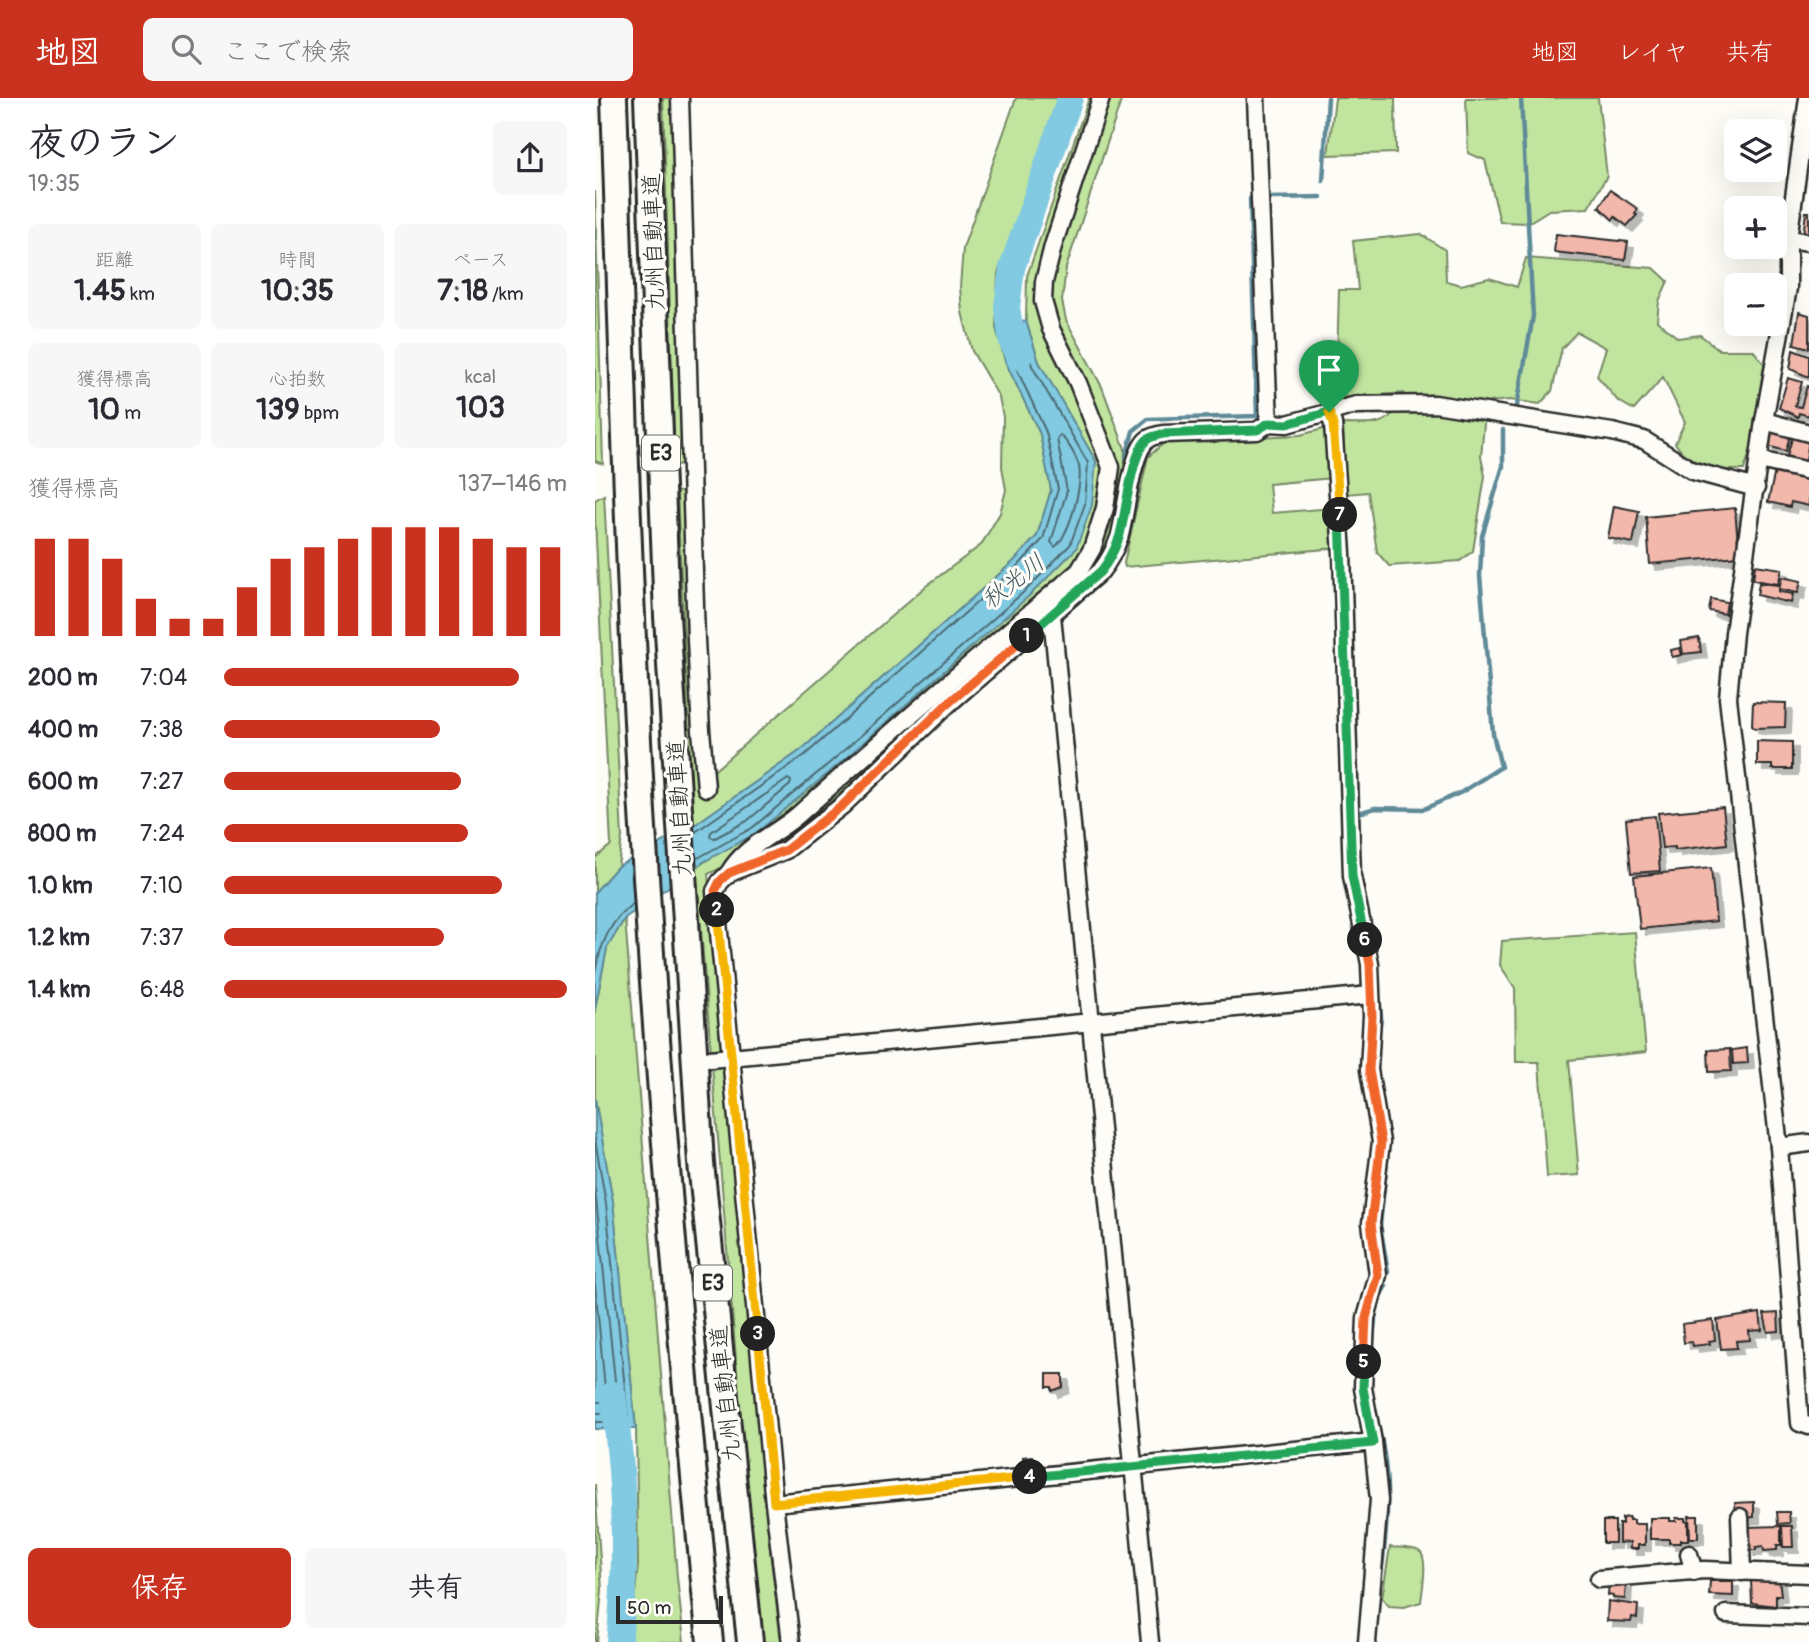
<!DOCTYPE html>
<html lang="ja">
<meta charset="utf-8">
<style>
:root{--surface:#fff;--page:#f7f7f7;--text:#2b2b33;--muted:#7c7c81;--accent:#c8321e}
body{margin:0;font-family:Pangolin,"Klee One",sans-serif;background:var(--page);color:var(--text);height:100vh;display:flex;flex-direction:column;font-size:26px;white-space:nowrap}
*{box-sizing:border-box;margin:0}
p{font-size:23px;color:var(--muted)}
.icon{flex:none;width:38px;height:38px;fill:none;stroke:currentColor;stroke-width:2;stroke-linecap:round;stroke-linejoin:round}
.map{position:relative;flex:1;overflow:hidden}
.drawer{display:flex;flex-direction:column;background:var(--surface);width:595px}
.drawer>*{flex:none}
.controls{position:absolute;left:1129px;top:21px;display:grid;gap:14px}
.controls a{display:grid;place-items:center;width:63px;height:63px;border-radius:10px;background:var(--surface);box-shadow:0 7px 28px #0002;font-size:35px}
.scale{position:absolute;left:21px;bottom:18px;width:107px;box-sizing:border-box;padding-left:7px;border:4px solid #2b2b2b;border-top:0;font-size:19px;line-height:24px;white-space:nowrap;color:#2b2b2b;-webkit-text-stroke:5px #fdfcf7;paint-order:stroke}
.pin{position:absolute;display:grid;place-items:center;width:60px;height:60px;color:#fff;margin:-72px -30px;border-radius:50% 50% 50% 0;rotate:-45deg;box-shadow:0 0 7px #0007}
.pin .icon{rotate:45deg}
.km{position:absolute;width:35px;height:35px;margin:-18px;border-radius:50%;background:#222;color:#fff;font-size:19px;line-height:35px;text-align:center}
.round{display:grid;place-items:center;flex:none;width:74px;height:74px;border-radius:10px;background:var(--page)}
.overview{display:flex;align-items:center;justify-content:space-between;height:119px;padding:0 28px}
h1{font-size:38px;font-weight:800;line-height:52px}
.figures{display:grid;grid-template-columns:repeat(3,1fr);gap:10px;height:119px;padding:7px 28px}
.figures div{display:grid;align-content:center;border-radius:10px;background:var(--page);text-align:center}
.figures b{font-size:30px;font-weight:800}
.figures small{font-size:19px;font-weight:400}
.figures p{font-size:19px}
.chart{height:196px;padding:14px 28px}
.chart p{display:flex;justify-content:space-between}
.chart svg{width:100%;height:126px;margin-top:7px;stroke:var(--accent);stroke-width:6}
.primary-button{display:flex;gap:14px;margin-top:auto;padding:14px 28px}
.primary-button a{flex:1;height:80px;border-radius:10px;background:var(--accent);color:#fff;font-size:28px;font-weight:800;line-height:80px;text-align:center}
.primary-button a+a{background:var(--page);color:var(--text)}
ul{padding:0 28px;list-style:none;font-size:23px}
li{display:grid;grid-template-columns:112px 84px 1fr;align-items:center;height:52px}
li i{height:18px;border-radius:9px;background:var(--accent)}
header{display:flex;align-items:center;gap:42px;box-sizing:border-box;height:98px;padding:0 35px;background:var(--accent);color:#fff}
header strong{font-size:33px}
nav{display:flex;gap:38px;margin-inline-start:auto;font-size:24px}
.search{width:490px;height:63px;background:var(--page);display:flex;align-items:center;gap:18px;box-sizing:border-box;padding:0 24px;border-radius:10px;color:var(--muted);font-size:26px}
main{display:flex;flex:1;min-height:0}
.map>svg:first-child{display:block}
</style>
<header>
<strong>地図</strong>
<div class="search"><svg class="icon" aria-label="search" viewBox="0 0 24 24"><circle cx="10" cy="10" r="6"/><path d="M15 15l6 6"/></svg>ここで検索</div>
<nav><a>地図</a><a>レイヤ</a><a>共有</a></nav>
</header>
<main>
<section class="drawer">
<div class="overview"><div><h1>夜のラン</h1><p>19:35</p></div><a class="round"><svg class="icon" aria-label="share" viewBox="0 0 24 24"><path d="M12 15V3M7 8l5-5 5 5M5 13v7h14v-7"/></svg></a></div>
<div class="figures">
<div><p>距離</p><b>1.45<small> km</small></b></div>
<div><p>時間</p><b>10:35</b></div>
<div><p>ペース</p><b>7:18<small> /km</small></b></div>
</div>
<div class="figures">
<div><p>獲得標高</p><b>10<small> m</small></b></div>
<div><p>心拍数</p><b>139<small> bpm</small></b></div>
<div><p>kcal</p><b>103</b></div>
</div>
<div class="chart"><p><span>獲得標高</span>137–146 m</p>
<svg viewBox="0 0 160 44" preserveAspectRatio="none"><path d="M5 44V10M15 44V10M25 44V17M35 44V31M45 44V38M55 44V38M65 44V27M75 44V17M85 44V13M95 44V10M105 44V6M115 44V6M125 44V6M135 44V10M145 44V13M155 44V13"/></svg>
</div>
<ul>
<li><b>200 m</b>7:04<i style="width:86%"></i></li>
<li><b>400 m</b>7:38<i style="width:63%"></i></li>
<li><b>600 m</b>7:27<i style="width:69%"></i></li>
<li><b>800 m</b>7:24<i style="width:71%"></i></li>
<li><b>1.0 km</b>7:10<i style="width:81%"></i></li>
<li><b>1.2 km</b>7:37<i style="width:64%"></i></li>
<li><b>1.4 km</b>6:48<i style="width:100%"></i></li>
</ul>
<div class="primary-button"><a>保存</a><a>共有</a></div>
</section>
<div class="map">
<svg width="1214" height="1544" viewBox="0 0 1214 1544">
<defs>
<filter id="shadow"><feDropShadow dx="6" dy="6" stdDeviation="0" flood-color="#0004"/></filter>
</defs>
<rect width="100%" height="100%" fill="#fdfcf7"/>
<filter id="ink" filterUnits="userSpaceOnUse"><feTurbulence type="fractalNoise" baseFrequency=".0143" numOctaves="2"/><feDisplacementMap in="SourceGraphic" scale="14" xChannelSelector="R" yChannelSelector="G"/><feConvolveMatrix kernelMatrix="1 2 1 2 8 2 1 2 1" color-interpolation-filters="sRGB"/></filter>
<g filter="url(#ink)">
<g fill="#c1e59f" stroke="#768865" stroke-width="2">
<polygon points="68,0 79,0 92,363 80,368"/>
<polygon points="421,0 464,0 403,175 401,229 410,263 445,336 456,392 442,438 419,463 206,652 98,728 82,393 92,396 104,694 120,672 331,488 386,447 405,415 411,392 407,369 408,319 404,299 377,253 367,214 365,189 368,150"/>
<polygon points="494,0 527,0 471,170 467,203 471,222 507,289 530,351 529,391 509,460 353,596 253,689 188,741 113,776 176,1462 186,1544 166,1544 157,1458 101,770 243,667 435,497 481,451 501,364 444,264 431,223 432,178"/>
<polygon points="740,0 800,0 801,55 733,57"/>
<polygon points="871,0 1003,0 1012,78 993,110 954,112 933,125 905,124 890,62 873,55"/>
<polygon points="0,93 8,366 0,363"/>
<path d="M 826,136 L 850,152 L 851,183 L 866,187 L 894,180 L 922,189 L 931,160 L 1059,170 L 1073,183 L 1064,203 L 1062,223 L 1083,240 L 1105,237 L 1125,252 L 1158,252 L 1169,266 L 1156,351 L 1149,372 L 1127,372 L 1091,360 L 1080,345 L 1090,324 L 1068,279 L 1039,312 L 1022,302 L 1002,278 L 1011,250 L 982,234 L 967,250 L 957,293 L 945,306 L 915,302 L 895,304 L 889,326 L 886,359 L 890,378 L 878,453 L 865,463 L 794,468 L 782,454 L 773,394 L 751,396 L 748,326 C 782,326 795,331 809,295 L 741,300 L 744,192 L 763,192 L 758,143 Z"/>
<polygon points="732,330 737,380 674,386 677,415 738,410 742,450 530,469 529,465 553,359 571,343 705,337"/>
<polygon points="9,397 27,739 23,768 0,794 0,760 16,747 0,421 0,402"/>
<polygon points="30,820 82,1479 89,1544 35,1544 43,1467 41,1330 18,1104 0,1001 0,911 12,850"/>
<polygon points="1040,834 1051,954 974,962 984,1077 952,1079 944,964 921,964 920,890 905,867 907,843"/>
<polygon points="0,1386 7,1492 2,1544 0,1544"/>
<path d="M 795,1449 C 802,1450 817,1449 824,1453 C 834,1459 827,1493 826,1504 L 809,1509 L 794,1508 L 787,1500 Z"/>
</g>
<g fill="#81cae1" stroke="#5f8a98" stroke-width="2">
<polygon points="431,223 444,264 501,363 497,407 481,451 435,497 243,667 160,736 110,763 30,820 12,850 0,911 0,794 23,768 98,728 206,652 419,463 442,438 456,392 445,336 410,263 401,229"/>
<polygon points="0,1001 18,1104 41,1331 0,1331"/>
</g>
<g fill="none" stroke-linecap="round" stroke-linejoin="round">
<g stroke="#4d6b74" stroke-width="2">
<path d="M 465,337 C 472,343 480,356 483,365 C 490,382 474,439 460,449 L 456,444 L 472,393 L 462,341 Z"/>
<polygon points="193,681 196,683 195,687 152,723 120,740 115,739 116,734"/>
<polyline points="99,735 210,657 423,468 448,441 463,391 451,334 417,261 411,238 413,234 426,232 437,268 493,365 490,406 475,447 431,492 238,662 157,730 101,761"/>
<path d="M 0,874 C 6,846 15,822 39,805"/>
<polyline points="0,1041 11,1106 33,1320 29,1324 0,1324"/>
<polyline points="0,1091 23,1311 20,1315 0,1315"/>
<polyline points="0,1186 11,1301 9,1304 0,1304"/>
</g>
<g stroke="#5f8a98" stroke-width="4.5">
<polyline points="728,83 733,0"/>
<polyline points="675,100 726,99"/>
<polyline points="922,308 938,218 926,0"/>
<polyline points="531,359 538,333 553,321 662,318 655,101"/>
<polyline points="761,716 780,710 829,711 867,694 906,669 898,636 885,477 887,438 908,368 908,332"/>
<polyline points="776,832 779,851"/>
<polyline points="783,941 786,919 784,898"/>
<polyline points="789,1016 794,1043 785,1127 793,1174"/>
<polyline points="784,1199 791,1188"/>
<polyline points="777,1251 781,1211"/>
<path d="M 783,1328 C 798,1381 792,1436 784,1490"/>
</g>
<g stroke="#81cae1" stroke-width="26">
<polyline points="424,259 417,244 412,209 417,170 475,0"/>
<path d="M 18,1296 C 29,1377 33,1462 24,1544"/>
</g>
</g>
<g fill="#f2b8ac" stroke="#2b2b2b" stroke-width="2" filter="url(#shadow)">
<polygon points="1015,92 1043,111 1040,116 1042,117 1032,128 1020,119 1018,122 1004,109"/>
<polygon points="1211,114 1214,114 1214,139 1208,138"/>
<polygon points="961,136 1033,144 1030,162 959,154"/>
<polygon points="1204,214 1214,217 1214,250 1199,246"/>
<polygon points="1198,252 1214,258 1214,279 1195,271"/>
<polygon points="1193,280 1207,284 1200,308 1206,309 1212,288 1214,289 1214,318 1204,315 1203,319 1184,310"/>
<polygon points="1177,332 1195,337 1191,353 1172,348"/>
<polygon points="1198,337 1214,341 1211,363 1192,358"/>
<polygon points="1180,373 1214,381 1214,408 1196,404 1195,409 1173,404"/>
<polygon points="1019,408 1044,413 1038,445 1013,440"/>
<polygon points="1140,410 1144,458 1055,466 1051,419"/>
<polygon points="1160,467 1187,471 1183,486 1158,482"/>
<polygon points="1187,479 1206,483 1203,495 1184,491"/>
<polygon points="1164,485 1184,487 1184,494 1198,496 1196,505 1162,497"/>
<polygon points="1116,501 1132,504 1130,516 1114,513"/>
<polygon points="1104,540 1106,554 1088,556 1086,543"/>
<polygon points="1085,550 1087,557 1077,559 1076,552"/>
<polygon points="1158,604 1191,605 1190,629 1160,630 1157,628"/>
<polygon points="1162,643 1197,644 1197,671 1177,671 1177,667 1162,667"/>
<polygon points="1128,709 1132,746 1080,752 1080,749 1067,750 1063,715"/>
<polygon points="1060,718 1065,773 1036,775 1031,721"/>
<polygon points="1116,770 1121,823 1045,831 1039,778"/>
<polygon points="1152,950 1153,965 1138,966 1137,952"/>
<polygon points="1135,951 1136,973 1114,974 1113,952"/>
<polygon points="1165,1215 1167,1232 1154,1233 1155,1242 1141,1243 1142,1250 1126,1251 1122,1222"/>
<polygon points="1183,1215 1184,1233 1173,1234 1169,1216"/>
<polygon points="1118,1222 1120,1242 1114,1243 1115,1246 1098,1248 1097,1244 1089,1245 1087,1226"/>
<polygon points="452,1276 468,1276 468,1289 457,1293 457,1289 452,1289"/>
<polygon points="437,1358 438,1373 429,1373 428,1359"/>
<polygon points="1159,1404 1159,1419 1147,1420 1141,1416 1140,1405"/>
<polygon points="1182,1414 1194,1414 1195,1425 1183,1426"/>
<polygon points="1094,1418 1103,1418 1103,1440 1095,1440"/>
<polygon points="1034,1419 1034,1422 1039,1422 1039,1426 1050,1426 1050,1447 1043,1447 1043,1451 1035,1451 1035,1444 1024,1445 1024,1426 1027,1426 1027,1420"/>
<polygon points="1055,1420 1075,1420 1075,1423 1081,1423 1081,1420 1090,1420 1090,1423 1093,1423 1093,1442 1086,1442 1086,1445 1074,1445 1074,1441 1055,1441"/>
<rect x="1008" y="1423" width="12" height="22"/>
<polygon points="1186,1428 1186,1447 1182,1447 1182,1452 1169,1453 1168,1448 1161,1449 1161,1452 1153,1452 1152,1429"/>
<polygon points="1187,1428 1197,1428 1198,1449 1188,1449"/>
<polygon points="1160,1481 1184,1481 1186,1497 1181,1497 1181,1508 1157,1505 1156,1483 1160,1483"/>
<polygon points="1115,1483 1138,1483 1138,1498 1114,1497"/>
<polygon points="1014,1484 1031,1485 1030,1501 1018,1500 1018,1498 1013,1497"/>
<polygon points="1013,1503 1043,1507 1042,1520 1037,1519 1036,1524 1012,1523"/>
</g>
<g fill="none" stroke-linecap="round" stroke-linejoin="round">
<defs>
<g id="minor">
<polyline points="85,0 101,542 106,632 111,690"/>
<polyline points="661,0 674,325"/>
<polyline points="1213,0 1193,141 1193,190 1169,323 1139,535 1133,600 1184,1049 1205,1325 1214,1328"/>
<polyline points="1193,141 1214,144"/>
<polyline points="734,314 738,326 747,455 757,778 775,866 777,918 774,972 786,1044 776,1125 783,1177 771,1220 768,1290 778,1344 784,1402 772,1544"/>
<polyline points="1169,323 1214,335"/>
<polyline points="1164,362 1214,373"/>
<polyline points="457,517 555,1544"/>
<path d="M 134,775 C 149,748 180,737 203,717 C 295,635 389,554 484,473 L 497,451 L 510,410 L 516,369 L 483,285 L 456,231 L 448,203 L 449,184 L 458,148 L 506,0"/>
<polyline points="115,961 775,897"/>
<polyline points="1184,1049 1214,1045"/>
<polyline points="179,1405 778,1344"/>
<polyline points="1145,1419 1147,1474"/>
<polyline points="1094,1456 1099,1474"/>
<polyline points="1004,1481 1109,1472 1214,1476"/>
<polyline points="1131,1516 1214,1519"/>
<path d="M 196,1544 L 179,1405 L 120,793 L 125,784 L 134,775 L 191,752 L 248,707 L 350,609 L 506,473 C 514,463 520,451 524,440 C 531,418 536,353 553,341 C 557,338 563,337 568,336 L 662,333 L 674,325 L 692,326 L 761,307 L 840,306 L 1017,334 L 1049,342 L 1098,373 L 1161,390"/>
</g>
<g id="highway">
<path d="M 19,0 C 27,243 33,487 48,730 C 64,1002 88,1273 115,1544"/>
<polyline points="52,0 72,518 106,1065 155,1544"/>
</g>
</defs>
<use href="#minor" stroke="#2b2b2b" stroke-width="21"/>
<use href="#highway" stroke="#2b2b2b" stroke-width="30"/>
<use href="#minor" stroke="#fdfcf7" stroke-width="16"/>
<use href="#highway" stroke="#fdfcf7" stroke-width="24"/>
</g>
</g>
<g fill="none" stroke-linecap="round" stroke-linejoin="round" filter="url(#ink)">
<defs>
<path id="split-1" d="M 432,538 L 506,473 C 514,463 520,451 524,440 C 531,418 536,353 553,341 C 557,338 563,337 568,336 L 662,332 L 674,325 L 692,326 L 734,314"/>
<polyline id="split-2" points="122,812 120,793 125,783 134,775 191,752 248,707 350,608 432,538"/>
<polyline id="split-3" points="122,812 163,1236"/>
<polyline id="split-4" points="163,1236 179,1405 435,1379"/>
<polyline id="split-5" points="435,1379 778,1345 768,1290 769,1264"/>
<polyline id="split-6" points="769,1264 771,1220 783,1177 776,1125 786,1044 774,972 777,918 775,866 770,842"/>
<polyline id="split-7" points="745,417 757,778 770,842"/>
<polyline id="split-8" points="734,314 738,326 745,417"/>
</defs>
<use href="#split-1" stroke="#fff" stroke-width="14"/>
<use href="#split-2" stroke="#fff" stroke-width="14"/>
<use href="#split-3" stroke="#fff" stroke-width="14"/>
<use href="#split-4" stroke="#fff" stroke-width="14"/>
<use href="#split-5" stroke="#fff" stroke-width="14"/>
<use href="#split-6" stroke="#fff" stroke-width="14"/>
<use href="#split-7" stroke="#fff" stroke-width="14"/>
<use href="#split-8" stroke="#fff" stroke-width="14"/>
<use href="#split-1" stroke="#22a559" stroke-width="9"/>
<use href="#split-2" stroke="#f0652b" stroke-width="9"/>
<use href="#split-3" stroke="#f5b400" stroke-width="9"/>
<use href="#split-4" stroke="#f5b400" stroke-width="9"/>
<use href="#split-5" stroke="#22a559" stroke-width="9"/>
<use href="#split-6" stroke="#f0652b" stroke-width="9"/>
<use href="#split-7" stroke="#22a559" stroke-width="9"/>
<use href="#split-8" stroke="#f5b400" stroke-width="9"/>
</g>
<g text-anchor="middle" stroke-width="6" stroke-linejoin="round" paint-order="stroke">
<g fill="#fdfcf7" stroke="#6a6a68" stroke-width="2">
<rect x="47" y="337.5" width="38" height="35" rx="5"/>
<rect x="99" y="1167.5" width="38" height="35" rx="5"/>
</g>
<g font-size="21" font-weight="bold" fill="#2b2b2b">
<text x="66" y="362">E3</text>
<text x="118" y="1192">E3</text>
</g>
<g font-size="23" fill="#2b2b2b" stroke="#fdfcf7">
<text transform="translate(58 144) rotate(-92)" y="8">九州自動車道</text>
<text transform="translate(84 710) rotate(-93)" y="8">九州自動車道</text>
<text transform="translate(130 1296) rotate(-96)" y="8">九州自動車道</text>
</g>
<g font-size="24" font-style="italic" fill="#455b62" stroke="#fdfcf7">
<text transform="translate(418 483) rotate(-38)" y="8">秋光川</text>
</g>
</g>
</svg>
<div class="controls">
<a><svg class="icon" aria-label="layers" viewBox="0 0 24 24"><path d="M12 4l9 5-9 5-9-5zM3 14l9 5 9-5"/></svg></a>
<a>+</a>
<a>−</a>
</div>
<div class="scale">50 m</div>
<div class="pin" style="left:734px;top:314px;background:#1e9e55"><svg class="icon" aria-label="arrive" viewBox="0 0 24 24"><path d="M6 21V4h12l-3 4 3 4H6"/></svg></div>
<b class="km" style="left:432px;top:538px">1</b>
<b class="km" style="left:122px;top:812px">2</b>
<b class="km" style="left:163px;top:1236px">3</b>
<b class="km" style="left:435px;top:1379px">4</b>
<b class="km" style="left:769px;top:1264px">5</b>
<b class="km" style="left:770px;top:842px">6</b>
<b class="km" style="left:745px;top:417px">7</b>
</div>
</main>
